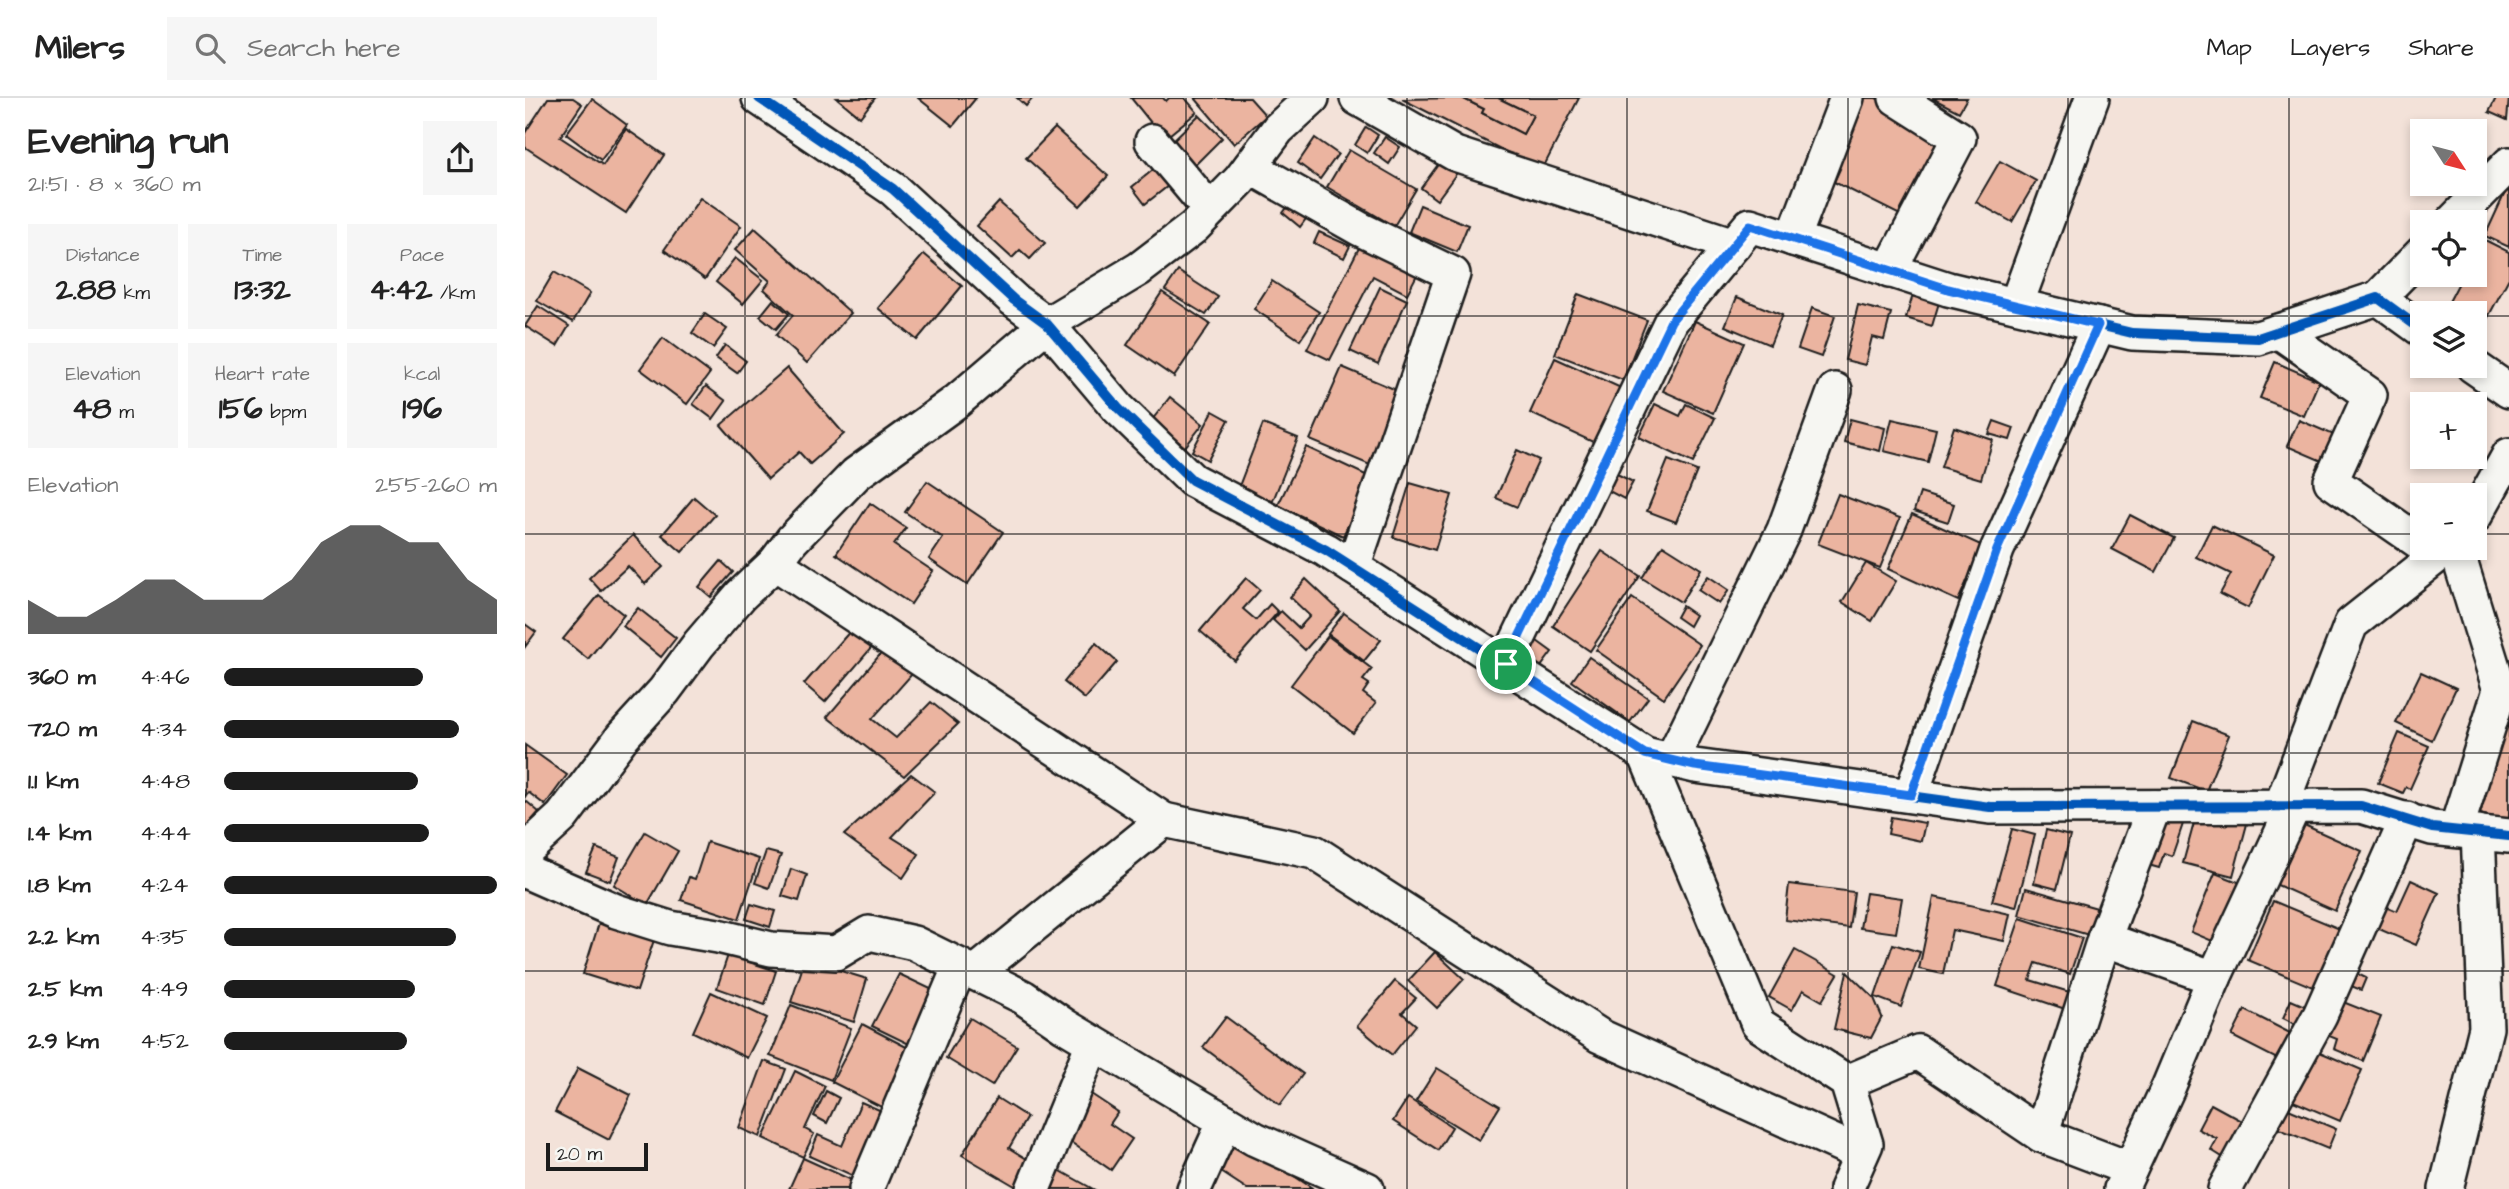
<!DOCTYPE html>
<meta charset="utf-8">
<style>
:root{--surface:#fff;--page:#f6f6f6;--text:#222;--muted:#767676;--line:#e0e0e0;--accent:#1c1c1c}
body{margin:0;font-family:"Architects Daughter",sans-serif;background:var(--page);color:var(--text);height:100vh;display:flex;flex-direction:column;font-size:26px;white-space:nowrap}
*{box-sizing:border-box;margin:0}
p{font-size:23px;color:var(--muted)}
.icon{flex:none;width:38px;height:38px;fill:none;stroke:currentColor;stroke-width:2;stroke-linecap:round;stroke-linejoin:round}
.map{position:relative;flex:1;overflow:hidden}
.details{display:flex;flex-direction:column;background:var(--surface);width:525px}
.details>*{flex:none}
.needle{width:46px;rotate:126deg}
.fabs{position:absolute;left:1885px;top:21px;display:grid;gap:14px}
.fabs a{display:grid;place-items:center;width:77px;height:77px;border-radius:0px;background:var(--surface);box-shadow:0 4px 10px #0003;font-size:35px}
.scale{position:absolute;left:21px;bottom:18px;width:102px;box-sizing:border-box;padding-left:7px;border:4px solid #1c1c1c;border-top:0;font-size:19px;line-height:24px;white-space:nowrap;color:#1c1c1c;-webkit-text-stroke:5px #f6f6f2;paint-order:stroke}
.pin{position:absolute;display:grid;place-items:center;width:60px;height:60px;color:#fff;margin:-30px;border:4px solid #fff;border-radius:50%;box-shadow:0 2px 7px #0007}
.round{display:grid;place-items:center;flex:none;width:74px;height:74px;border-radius:0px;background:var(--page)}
.headline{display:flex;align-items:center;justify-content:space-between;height:119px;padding:0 28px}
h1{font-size:38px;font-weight:700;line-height:52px}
.metrics{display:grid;grid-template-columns:repeat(3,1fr);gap:10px;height:119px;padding:7px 28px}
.metrics div{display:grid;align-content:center;border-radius:0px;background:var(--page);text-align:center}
.metrics b{font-size:30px;font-weight:700}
.metrics small{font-size:19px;font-weight:400}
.metrics p{font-size:19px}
.chart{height:196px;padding:14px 28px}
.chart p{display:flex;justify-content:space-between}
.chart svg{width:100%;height:126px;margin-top:7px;fill:var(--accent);opacity:.7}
ul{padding:0 28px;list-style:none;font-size:23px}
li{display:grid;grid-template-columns:112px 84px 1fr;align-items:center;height:52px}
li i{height:18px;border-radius:9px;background:var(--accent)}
header{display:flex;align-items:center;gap:42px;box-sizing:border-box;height:98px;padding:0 35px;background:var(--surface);border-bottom:2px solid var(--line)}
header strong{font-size:33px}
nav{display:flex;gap:38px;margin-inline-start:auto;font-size:24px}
.search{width:490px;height:63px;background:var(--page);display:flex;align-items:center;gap:18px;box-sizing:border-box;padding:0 24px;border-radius:0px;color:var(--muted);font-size:26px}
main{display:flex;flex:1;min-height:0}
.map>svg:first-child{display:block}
</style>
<header>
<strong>Milers</strong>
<div class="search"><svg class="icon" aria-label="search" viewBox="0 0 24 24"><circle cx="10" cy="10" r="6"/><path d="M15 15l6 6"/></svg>Search here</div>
<nav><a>Map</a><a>Layers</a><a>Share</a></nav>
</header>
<main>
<section class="details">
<div class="headline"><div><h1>Evening run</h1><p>21:51 · 8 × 360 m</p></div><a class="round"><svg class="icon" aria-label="share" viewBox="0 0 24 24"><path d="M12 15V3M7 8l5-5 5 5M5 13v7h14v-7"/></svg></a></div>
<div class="metrics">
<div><p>Distance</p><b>2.88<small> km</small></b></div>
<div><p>Time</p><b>13:32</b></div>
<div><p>Pace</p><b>4:42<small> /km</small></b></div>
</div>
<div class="metrics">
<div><p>Elevation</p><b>48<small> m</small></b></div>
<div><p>Heart rate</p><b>156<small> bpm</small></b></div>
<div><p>kcal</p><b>196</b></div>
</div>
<div class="chart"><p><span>Elevation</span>255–260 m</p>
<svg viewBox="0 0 160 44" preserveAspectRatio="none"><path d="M0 44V32L10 38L20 38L30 32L40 25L50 25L60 32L70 32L80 32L90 25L100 12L110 6L120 6L130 12L140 12L150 25L160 32V44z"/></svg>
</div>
<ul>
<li><b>360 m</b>4:46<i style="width:73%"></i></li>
<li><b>720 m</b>4:34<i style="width:86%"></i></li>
<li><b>1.1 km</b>4:48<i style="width:71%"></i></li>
<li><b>1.4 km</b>4:44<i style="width:75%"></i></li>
<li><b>1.8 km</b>4:24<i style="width:100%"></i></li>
<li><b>2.2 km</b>4:35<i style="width:85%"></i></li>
<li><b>2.5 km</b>4:49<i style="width:70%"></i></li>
<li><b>2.9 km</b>4:52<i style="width:67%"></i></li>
</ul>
</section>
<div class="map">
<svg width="1984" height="1091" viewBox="0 0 1984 1091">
<rect width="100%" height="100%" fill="#f3e2d9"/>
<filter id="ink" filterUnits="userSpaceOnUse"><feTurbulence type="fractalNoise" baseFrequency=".0143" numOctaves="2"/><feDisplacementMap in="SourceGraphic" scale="14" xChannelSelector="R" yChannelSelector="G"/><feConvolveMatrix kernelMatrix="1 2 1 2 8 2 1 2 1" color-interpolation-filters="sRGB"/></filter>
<g filter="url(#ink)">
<g fill="#ebb4a0" stroke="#1c1c1c" stroke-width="2">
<polygon points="23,0 48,0 57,6 35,39 78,67 101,31 139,57 101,115 0,49 0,35"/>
<polygon points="312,0 350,0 335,19"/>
<polygon points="393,0 451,0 428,28"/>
<polygon points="492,0 508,0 501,8"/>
<polygon points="606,0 638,0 641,3 644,0 660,0 672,14 639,41"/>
<polygon points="670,0 725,0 741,18 709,46"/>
<polygon points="937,0 959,11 957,15 998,36 1008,17 973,0 1054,0 1017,72 877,1"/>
<polygon points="937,0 973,0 1008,17 998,36 957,15 959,11"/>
<polygon points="1338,0 1351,0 1422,36 1379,119 1309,84 1315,71 1305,66"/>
<polygon points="1407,0 1442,0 1434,14"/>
<polygon points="1971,0 1984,0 1982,22 1964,14"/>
<polygon points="67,1 102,27 76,62 41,36"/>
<polygon points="674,17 697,40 665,72 641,49"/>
<polygon points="841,29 853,37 842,55 830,47"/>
<polygon points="530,30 583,78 555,108 501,60"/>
<polygon points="860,39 875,49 864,66 849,55"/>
<polygon points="790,40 813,56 795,81 773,65"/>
<polygon points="824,52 891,91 869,128 802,89"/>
<polygon points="923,53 939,65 912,102 896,90"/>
<polygon points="1475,63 1511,83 1487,124 1451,104"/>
<polygon points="634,67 648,84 620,106 607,89"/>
<polygon points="1984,86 1984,149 1960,138"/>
<polygon points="175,100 216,128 180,181 139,152"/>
<polygon points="769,100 786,114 775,129 758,115"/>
<polygon points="474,104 520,145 505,161 495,152 487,160 452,128"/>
<polygon points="895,107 943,127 932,154 884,134"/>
<polygon points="230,130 326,215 282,265 251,237 268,217 239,191 245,183 210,152"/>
<polygon points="794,134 825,148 819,160 789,145"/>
<polygon points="1958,141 1984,154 1984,180 1954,236 1950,233 1950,215 1918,215 1938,177 1950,177 1950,156"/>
<polygon points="837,144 894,173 882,196 848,178 805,262 782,251"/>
<polygon points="399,156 437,188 392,242 353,210"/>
<polygon points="210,160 238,182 218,206 191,184"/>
<polygon points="653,173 693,199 681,217 640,192"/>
<polygon points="29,174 65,195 48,224 12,203"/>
<polygon points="747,183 794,214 775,242 729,211"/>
<polygon points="855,189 882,202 853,266 825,253"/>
<polygon points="1390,190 1416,198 1407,228 1381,220"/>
<polygon points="637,194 685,226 649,279 602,247"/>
<polygon points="1053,196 1122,222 1098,282 1030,256"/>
<polygon points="1212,199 1257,217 1245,247 1200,228"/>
<polygon points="248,202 264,216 251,231 235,218"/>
<polygon points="1333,207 1366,215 1359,242 1347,239 1340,267 1320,262"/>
<polygon points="13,208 44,228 32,248 0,228"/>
<polygon points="1287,210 1310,218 1296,259 1273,251"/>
<polygon points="180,216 202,231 188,250 167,235"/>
<polygon points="1170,223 1219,245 1188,315 1138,293"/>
<polygon points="138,240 185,275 162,306 115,271"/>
<polygon points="200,247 221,263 212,275 191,260"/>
<polygon points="1030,260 1096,290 1070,345 1005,315"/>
<polygon points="1750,264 1794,283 1779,318 1735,300"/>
<polygon points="817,269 876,294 845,367 785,342"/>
<polygon points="262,270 319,336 285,366 274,354 243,381 196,327"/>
<polygon points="181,288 201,303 188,321 168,306"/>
<polygon points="645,299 678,326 660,349 627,322"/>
<polygon points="1130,306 1155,318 1161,306 1190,320 1168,365 1114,339"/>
<polygon points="688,313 704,322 683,362 667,353"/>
<polygon points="1325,321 1360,330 1355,353 1319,344"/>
<polygon points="1367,321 1411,331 1403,364 1359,353"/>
<polygon points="1774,322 1809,337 1797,363 1762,348"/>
<polygon points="1469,323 1489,330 1485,342 1464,336"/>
<polygon points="738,326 773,340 745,410 711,396"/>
<polygon points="1429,329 1468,342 1456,381 1416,369"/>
<polygon points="781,349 845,379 818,438 753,407"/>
<polygon points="992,352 1014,362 992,409 971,400"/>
<polygon points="1143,362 1172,373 1151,424 1122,413"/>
<polygon points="1090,375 1108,384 1099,401 1082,392"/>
<polygon points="402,383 478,434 442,487 404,461 418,440 380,414"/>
<polygon points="885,385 927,397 910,452 868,439"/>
<polygon points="1395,395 1429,406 1423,424 1389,413"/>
<polygon points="1313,396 1375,420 1355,470 1293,446"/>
<polygon points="169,399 190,417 157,454 137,437"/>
<polygon points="345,405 381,430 369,447 408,473 386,506 311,456"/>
<polygon points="1387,416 1458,448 1433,503 1363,471"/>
<polygon points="1605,417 1649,440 1631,474 1587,451"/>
<polygon points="1687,427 1749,457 1723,510 1695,496 1706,476 1671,459"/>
<polygon points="108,437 138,469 120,486 103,468 76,493 64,480"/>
<polygon points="1138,447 1176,471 1156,504 1117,480"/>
<polygon points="1077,453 1115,478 1065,553 1028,528"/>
<polygon points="196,463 208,474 186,499 174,489"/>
<polygon points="1341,465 1371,483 1347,523 1317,504"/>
<polygon points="1183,478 1204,492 1194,506 1173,492"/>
<polygon points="721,480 735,492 718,511 731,522 745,506 753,514 710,563 675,533"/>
<polygon points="781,481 815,513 780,552 748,522 756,513 774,530 785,518 765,499"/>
<polygon points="74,497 99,517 63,561 38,541"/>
<polygon points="1107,500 1175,547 1139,600 1071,552"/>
<polygon points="1157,508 1170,517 1164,528 1151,519"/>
<polygon points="113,510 151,540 136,559 98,528"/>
<polygon points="819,515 856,542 839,563 803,536"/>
<polygon points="0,526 11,534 0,549"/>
<polygon points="327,531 348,548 300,604 279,586"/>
<polygon points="803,538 847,571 838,582 844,586 838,595 851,605 828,635 766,587"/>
<polygon points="1012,543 1027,554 1015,570 1000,559"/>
<polygon points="571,545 592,564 560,601 539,584"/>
<polygon points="358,553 388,575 347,621 371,640 406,604 433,626 379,678 302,619"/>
<polygon points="1064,559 1123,600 1105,624 1047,583"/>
<polygon points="1896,574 1931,590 1907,642 1871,625"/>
<polygon points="1983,620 1984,620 1984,724 1955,716"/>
<polygon points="1668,623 1704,637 1681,693 1646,680"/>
<polygon points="1874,635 1904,648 1885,691 1881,689 1878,695 1853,685"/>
<polygon points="0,647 42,677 20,707 3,694 0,699"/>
<polygon points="386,676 410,694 367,739 394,756 378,780 319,737"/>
<polygon points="1,703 14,714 0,730 0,705"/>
<polygon points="1672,714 1722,726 1708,778 1658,765"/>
<polygon points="1366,719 1400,725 1396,743 1363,736"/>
<polygon points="1636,719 1658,726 1647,758 1639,755 1634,770 1620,766"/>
<polygon points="1777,726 1837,753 1810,813 1750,786"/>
<polygon points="1487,731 1510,737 1491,809 1467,803"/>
<polygon points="1521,732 1545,738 1532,791 1509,785"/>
<polygon points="120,734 153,753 122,807 89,787"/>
<polygon points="182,744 234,761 214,821 156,802 164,779 170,781"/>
<polygon points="71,750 94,759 85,783 61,774"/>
<polygon points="241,753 256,757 244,790 230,785"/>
<polygon points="266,771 282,777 274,803 257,798"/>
<polygon points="1690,775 1716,785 1692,845 1666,834"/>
<polygon points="1886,782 1914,795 1891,847 1840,825 1849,803 1872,813"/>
<polygon points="1264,786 1329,794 1324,830 1260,822"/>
<polygon points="1501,790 1579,812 1571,839 1494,817"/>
<polygon points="1341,795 1377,800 1371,835 1335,830"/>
<polygon points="1409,799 1485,816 1479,843 1427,832 1418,876 1394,871"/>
<polygon points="1748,803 1815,831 1790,890 1723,862"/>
<polygon points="226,806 250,813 245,829 221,821"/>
<polygon points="1495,820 1557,840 1545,876 1511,865 1505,882 1551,896 1546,913 1472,888"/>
<polygon points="74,825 129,842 112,893 58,876"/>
<polygon points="1368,846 1395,854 1376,909 1350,899"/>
<polygon points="1270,852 1313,876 1297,903 1278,892 1267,912 1244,899"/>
<polygon points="910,854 939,881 912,910 883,883"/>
<polygon points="203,857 251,873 240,907 192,890"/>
<polygon points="280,862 342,881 329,924 266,904"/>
<polygon points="1822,871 1841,880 1836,892 1816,884"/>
<polygon points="1322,874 1349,900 1357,919 1346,940 1309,931"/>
<polygon points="374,876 412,894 386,947 347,928"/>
<polygon points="870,883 891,900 877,915 891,927 867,957 832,928"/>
<polygon points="186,894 242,920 222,960 168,934"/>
<polygon points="1808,900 1856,919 1838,963 1809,951 1812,941 1794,934"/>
<polygon points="1766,902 1780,908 1772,927 1758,920"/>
<polygon points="266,907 326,930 306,982 245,958"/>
<polygon points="1720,912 1765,935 1752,961 1707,938"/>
<polygon points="701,919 778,976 755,1007 678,949"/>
<polygon points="445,920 492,948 467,988 421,960"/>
<polygon points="337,926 393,955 364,1013 307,984"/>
<polygon points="1790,952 1837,972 1815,1023 1768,1003"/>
<polygon points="239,963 261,971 235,1039 214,1030"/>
<polygon points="53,970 106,997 84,1042 30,1014"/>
<polygon points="912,970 975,1008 954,1042 891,1003"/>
<polygon points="270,973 300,988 280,1031 289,1036 278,1059 238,1040"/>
<polygon points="301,993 314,1000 302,1025 289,1018"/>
<polygon points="566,996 593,1014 585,1026 607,1041 586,1072 537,1038"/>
<polygon points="472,1000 502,1019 484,1050 510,1066 495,1091 437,1057"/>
<polygon points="883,1000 927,1029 913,1052 868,1023"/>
<polygon points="336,1004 359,1014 331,1079 284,1058 293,1037 317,1048"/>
<polygon points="1686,1006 1719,1024 1699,1060 1686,1052 1692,1041 1673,1031"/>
<polygon points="1761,1010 1811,1031 1803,1051 1752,1030"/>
<polygon points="708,1037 787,1090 786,1091 722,1091 687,1068"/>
<polygon points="278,1060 331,1084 328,1091 264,1091"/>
<polygon points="532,1071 568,1091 521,1091"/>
</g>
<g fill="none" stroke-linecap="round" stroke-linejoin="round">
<defs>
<g id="minor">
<polyline points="234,0 368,91 489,202 522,226 593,310 667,382 801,452 1120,656 1170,668 1465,709 1836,708 1907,730 1984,738"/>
<polyline points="832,0 930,56 1209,147"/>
<polyline points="627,43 685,112"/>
<polyline points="725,69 835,131 928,176 828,469"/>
<polyline points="1927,124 1984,66"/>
<polyline points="1268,141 1322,0"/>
<polyline points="1364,173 1434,40 1371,0"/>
<polyline points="1853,200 1897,155"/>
<polyline points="1491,207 1567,0"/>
<polyline points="1753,233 1845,297 1806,383 1897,446"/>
<polyline points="1948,268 1984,293"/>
<polyline points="1950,418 1984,357"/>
<polyline points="1931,450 1975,592"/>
<polyline points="250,465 639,722"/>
<polyline points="981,566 1146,223 1225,127 1423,191 1607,235 1733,240 1853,200 1897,232"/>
<polyline points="1120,656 1233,926 1322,984 1341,1046 1321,1091"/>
<polyline points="1147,661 1259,432 1310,292"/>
<polyline points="1386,697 1472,452 1574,227"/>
<polyline points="1756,708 1826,526 1922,450"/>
<polyline points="1931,732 1975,592 1984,596"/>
<polyline points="0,753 37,719 98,638 139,593 174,546 216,497 250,465 267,442 331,376 432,303 522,226 614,171 669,129 715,82 753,31 787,0"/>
<polyline points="0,773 91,813 145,830 193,838 246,851 311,855 344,835 389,845 498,899 540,928 730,1041 842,1091"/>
<polyline points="1579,841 1689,880"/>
<polyline points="450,875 639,722 789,754 1075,938 1336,1056"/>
<polyline points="1322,984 1393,954 1516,1037 1605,1071"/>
<polyline points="1516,1037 1579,841 1629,709"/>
<polyline points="341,1091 435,868"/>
<polyline points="508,1091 568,945"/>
<polyline points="669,1091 700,1023"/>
<polyline points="1596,1091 1643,990 1689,880 1769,708"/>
<polyline points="1700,1091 1795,917 1882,721"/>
<polyline points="1921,1091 1961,930 1953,734"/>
</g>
</defs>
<use href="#minor" stroke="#1c1c1c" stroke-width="38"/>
<use href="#minor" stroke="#f6f6f2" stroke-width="33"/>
<defs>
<g id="cycleway">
<polyline points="234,0 368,91 489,202 522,226 593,310 667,382 801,452 1120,656 1170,668 1465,709 1836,708 1907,730 1984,738"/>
<polyline points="981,566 1146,223 1225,127 1423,191 1607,235 1733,240 1853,200 1897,232"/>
</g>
</defs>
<use href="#cycleway" stroke="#f6f6f2" stroke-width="15"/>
<use href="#cycleway" stroke="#0057b8" stroke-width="10"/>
</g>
</g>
<g fill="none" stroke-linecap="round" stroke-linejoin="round" filter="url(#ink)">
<defs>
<polygon id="route" points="1225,127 1423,191 1573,227 1472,452 1386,697 1170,668 1120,656 981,566 1146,223"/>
</defs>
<use href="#route" stroke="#fff" stroke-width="14"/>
<use href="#route" stroke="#1a73e8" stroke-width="9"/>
</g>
<path fill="none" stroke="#1c1c1c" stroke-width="2" stroke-opacity="0.55" d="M 220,0 L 220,1091M 441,0 L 441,1091M 661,0 L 661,1091M 882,0 L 882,1091M 1102,0 L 1102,1091M 1323,0 L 1323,1091M 1543,0 L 1543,1091M 1764,0 L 1764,1091M 0,218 L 1897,218M 1950,218 L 1984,218M 0,436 L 1897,436M 1950,436 L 1984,436M 0,655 L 1984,655M 0,873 L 1984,873"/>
</svg>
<div class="fabs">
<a><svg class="needle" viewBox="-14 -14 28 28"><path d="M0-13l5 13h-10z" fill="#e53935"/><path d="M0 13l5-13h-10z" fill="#767676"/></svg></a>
<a><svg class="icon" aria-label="locate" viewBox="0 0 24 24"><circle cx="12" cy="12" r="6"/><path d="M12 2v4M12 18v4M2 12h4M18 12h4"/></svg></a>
<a><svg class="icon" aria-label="layers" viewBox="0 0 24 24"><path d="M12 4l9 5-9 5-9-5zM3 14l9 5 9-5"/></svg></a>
<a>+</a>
<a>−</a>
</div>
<div class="scale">20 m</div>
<div class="pin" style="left:981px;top:566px;background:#1e9e55"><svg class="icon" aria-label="arrive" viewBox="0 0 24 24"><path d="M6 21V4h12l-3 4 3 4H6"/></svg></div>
</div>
</main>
